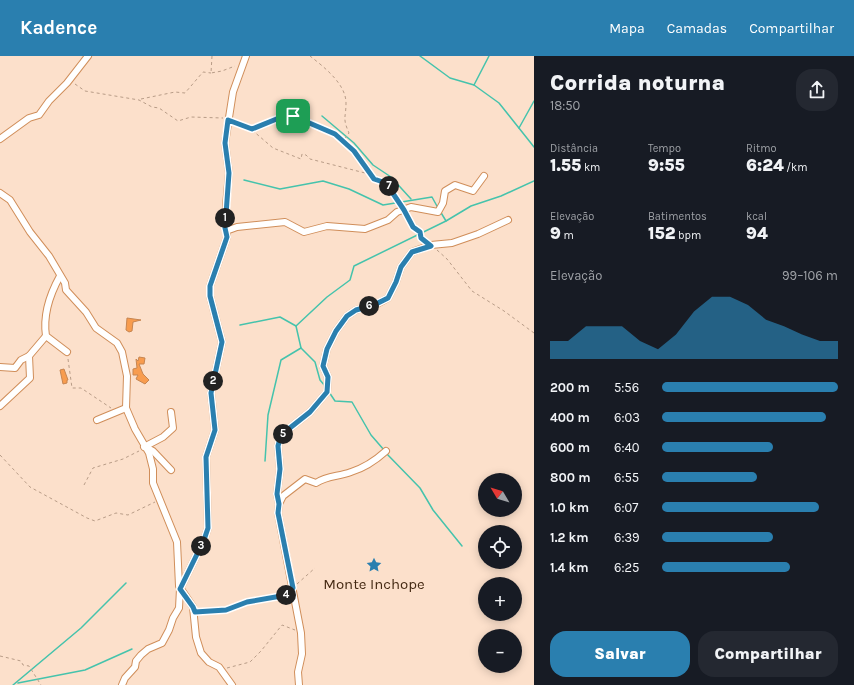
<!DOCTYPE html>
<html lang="pt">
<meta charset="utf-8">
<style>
:root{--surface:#171b24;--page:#242831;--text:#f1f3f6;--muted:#9ea1a6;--accent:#2a7faf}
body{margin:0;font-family:Karla,sans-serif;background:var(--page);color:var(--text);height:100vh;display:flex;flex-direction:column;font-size:15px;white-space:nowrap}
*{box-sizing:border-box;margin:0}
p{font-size:13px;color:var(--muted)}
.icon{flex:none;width:22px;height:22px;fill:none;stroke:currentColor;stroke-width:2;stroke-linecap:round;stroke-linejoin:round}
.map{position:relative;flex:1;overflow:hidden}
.drawer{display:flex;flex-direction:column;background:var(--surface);width:320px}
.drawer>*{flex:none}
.needle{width:26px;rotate:308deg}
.buttons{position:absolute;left:478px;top:417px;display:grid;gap:8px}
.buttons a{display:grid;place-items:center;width:44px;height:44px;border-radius:50%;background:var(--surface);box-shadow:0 2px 10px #0003;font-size:20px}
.pin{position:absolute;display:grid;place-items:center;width:34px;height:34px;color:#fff;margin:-17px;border-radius:8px;box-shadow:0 2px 6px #0006}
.km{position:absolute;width:20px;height:20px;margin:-10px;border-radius:50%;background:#222;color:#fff;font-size:11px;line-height:20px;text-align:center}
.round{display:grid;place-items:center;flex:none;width:42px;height:42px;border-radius:16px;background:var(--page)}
.summary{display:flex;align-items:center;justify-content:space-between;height:68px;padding:0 16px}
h1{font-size:22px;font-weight:800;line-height:30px}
.metrics{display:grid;grid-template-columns:repeat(3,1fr);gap:6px;height:68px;padding:4px 16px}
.metrics div{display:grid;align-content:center}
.metrics b{font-size:17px;font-weight:800}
.metrics small{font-size:11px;font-weight:400}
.metrics p{font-size:11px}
.chart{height:112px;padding:8px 16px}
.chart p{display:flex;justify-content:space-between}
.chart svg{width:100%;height:72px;margin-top:4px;fill:var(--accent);opacity:.7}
.button{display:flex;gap:8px;margin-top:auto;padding:8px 16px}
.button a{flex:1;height:46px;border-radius:16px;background:var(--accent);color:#fff;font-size:16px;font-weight:800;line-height:46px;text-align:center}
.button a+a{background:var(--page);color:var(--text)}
ul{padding:0 16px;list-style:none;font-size:13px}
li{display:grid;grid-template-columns:64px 48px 1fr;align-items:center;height:30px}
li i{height:10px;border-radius:5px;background:var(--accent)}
header{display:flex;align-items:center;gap:24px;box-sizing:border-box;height:56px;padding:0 20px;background:var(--accent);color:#fff}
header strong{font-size:19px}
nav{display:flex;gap:22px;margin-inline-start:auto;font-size:14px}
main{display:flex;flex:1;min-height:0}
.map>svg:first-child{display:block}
</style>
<header>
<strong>Kadence</strong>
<nav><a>Mapa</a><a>Camadas</a><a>Compartilhar</a></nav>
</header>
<main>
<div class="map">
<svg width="534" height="629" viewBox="0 0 534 629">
<rect width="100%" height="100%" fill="#fce0cb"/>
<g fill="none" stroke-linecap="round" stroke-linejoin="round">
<g stroke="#45c3ac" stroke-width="1.5">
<polyline points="420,0 450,22 474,29"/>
<polyline points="489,0 474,29 499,47 534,91"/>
<polyline points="322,60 354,87 373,109 391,121 411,143"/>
<polyline points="519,72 534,45"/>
<polyline points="244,124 280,133 323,125 349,133 383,149 432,141 438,152"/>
<polyline points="440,155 446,165 471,150 501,140 534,125"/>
<polyline points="240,269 280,261 296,270 327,241 350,224 354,210 446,165"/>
<polyline points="301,292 315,306 320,324 325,330"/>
<polyline points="329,336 335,345 352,346 371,379 384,394"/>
<polyline points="386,397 420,432 433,454 462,490"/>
<polyline points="265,405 268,359 281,304 301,292 296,270"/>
<polyline points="18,627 85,614 132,593"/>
<polyline points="13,629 81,572 126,527"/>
</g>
</g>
<g fill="#f89c4e" stroke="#c68551">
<polygon points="127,262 141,264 133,266 132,275 129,276 126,274"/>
<polygon points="139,301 145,302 144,308 139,308 143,318 149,324 145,328 136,323 138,319 133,319 133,313 137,312 136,303 138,305"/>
<polygon points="64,313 68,324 67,324 67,327 63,328 60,314"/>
</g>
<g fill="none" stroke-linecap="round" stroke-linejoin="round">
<defs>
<g id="minor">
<polyline points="0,83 29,62 39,59 49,45 67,27 88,0"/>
<polyline points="0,137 10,144 30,176 49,200 65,227 66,234 86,256 96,272 117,287 122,296 127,320 126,352 135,373 149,397 153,413 153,427 177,486 179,530 193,551 196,581 201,597 209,606 219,611 232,629"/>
<polyline points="226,175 237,171 285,166 304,176 327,170 365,173 388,164 397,156 411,151 438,156 443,147 445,135 455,129 473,135 484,120"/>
<path d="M 60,220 C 50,238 43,260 46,280 L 67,296"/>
<polyline points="0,311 15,312 21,304 29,300"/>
<polyline points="0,350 30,322 29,300 46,280"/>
<polyline points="97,364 126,352"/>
<polyline points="144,391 163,381 173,372 171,356"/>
<polyline points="146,391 153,395 171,414"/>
<polyline points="279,448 277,438 280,413 278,390 281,379 310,356 327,336 328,321 323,310 327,293 336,275 347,260 356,254 375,249 388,242 396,226 401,211 412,196 431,189 452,187 478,178 508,164"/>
<polyline points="122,629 125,622 135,611 136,605 141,599 148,593 162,587 169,574 173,562 179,552 180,533 204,484 208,472 206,401 215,374 211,337 222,286 210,240 210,230 227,181 226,150 229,117 225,87 233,36 246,0"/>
<path d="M 299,629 L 298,616 L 302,598 L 301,577 L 278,457 L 279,448 L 283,440 L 305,423 L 316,427 C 328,419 338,421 351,416 C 364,412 376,404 386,395"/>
</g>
</defs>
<use href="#minor" stroke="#d08e5a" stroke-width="8"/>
<g stroke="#b89c87" stroke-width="1" stroke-dasharray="3 3" stroke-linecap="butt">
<polyline points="212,0 211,17 222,15 235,10"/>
<path d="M 310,0 C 324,11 346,28 346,47 C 346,63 342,61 349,77 L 343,85"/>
<polyline points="75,28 85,35 139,44 152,51 159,52 178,65 191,61 223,62"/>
<polyline points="141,43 175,36 185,37 203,16 211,17"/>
<polyline points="233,66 252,73 279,62 293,60 335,78 354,95 374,123 387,127 400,148"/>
<polyline points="252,74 273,92 301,103 302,98 306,99 310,103 369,118"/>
<polyline points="407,159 413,171 420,176 421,182 425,185"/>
<polyline points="437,194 447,203 472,235 504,255 534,277"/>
<polyline points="68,303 72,332 81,332 111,352"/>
<polyline points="0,399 30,431 87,462 95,465 116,457 128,459 155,446"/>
<polyline points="84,429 93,412 123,403 139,395"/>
<polyline points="297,528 315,512"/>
<polyline points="200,556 226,554 247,546 287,539"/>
<polyline points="0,600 21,605 23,609 29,610 41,629"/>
<polyline points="227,612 250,606 261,595 282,569 295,574"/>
</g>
<use href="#minor" stroke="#fff" stroke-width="6"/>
</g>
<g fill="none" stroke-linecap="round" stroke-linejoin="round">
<defs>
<polygon id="route" points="293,60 335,78 354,95 374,123 386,127 404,154 413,171 420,176 421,182 431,190 412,196 401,211 396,226 388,242 374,249 356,254 347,260 336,275 327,293 323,310 328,321 327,336 310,356 281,379 278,390 280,413 277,438 279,448 278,457 293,532 287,539 247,546 226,554 195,556 193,551 180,533 204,484 208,472 206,401 215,374 211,337 222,286 210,240 210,230 227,181 225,172 229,117 225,87 228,64 252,73 279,62"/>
</defs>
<use href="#route" stroke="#fff" stroke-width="8"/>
<use href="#route" stroke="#2a7faf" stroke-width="5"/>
</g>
<defs>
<symbol id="sight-bare" viewBox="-9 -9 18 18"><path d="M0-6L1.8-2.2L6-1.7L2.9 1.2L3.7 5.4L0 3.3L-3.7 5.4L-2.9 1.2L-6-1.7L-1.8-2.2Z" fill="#2a7faf" stroke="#fce0cb" stroke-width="2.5" paint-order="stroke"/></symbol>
</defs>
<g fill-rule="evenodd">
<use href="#sight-bare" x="363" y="498" width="22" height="22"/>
</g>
<g text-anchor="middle" stroke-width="4" stroke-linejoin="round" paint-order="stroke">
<g font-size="15" fill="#442913" stroke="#fce0cb">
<text x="374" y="533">Monte Inchope</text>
</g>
</g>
</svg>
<div class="buttons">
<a><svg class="needle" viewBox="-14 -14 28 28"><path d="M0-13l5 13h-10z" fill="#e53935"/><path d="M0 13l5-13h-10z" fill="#9ea1a6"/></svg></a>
<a><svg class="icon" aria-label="locate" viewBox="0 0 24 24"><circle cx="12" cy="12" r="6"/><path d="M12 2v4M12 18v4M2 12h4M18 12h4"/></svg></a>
<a>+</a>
<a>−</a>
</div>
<div class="pin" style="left:293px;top:60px;background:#1e9e55"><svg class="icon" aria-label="arrive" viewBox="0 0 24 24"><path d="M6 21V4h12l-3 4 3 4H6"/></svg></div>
<b class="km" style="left:225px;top:162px">1</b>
<b class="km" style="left:213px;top:325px">2</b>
<b class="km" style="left:201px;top:490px">3</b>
<b class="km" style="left:286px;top:539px">4</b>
<b class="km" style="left:283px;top:378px">5</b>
<b class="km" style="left:369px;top:250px">6</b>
<b class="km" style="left:389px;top:130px">7</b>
</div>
<section class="drawer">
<div class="summary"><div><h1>Corrida noturna</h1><p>18:50</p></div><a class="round"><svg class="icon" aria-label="share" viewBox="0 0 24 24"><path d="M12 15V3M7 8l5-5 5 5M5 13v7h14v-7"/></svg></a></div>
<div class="metrics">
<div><p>Distância</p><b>1.55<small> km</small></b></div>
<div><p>Tempo</p><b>9:55</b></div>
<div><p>Ritmo</p><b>6:24<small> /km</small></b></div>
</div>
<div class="metrics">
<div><p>Elevação</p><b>9<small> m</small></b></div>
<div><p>Batimentos</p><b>152<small> bpm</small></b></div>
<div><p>kcal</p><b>94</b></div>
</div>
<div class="chart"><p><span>Elevação</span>99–106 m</p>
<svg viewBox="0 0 160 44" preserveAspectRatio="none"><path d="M0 44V33L10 33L20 24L30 24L40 24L50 33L60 38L70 29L80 15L90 6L100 6L110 11L120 20L130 24L140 29L150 33L160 33V44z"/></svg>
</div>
<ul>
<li><b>200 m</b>5:56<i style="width:100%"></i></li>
<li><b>400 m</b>6:03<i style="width:93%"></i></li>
<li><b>600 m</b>6:40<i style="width:63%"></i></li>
<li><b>800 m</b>6:55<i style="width:54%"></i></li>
<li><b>1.0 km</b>6:07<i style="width:89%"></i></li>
<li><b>1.2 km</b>6:39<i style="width:63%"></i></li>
<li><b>1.4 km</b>6:25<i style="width:73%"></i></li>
</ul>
<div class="button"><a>Salvar</a><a>Compartilhar</a></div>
</section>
</main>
